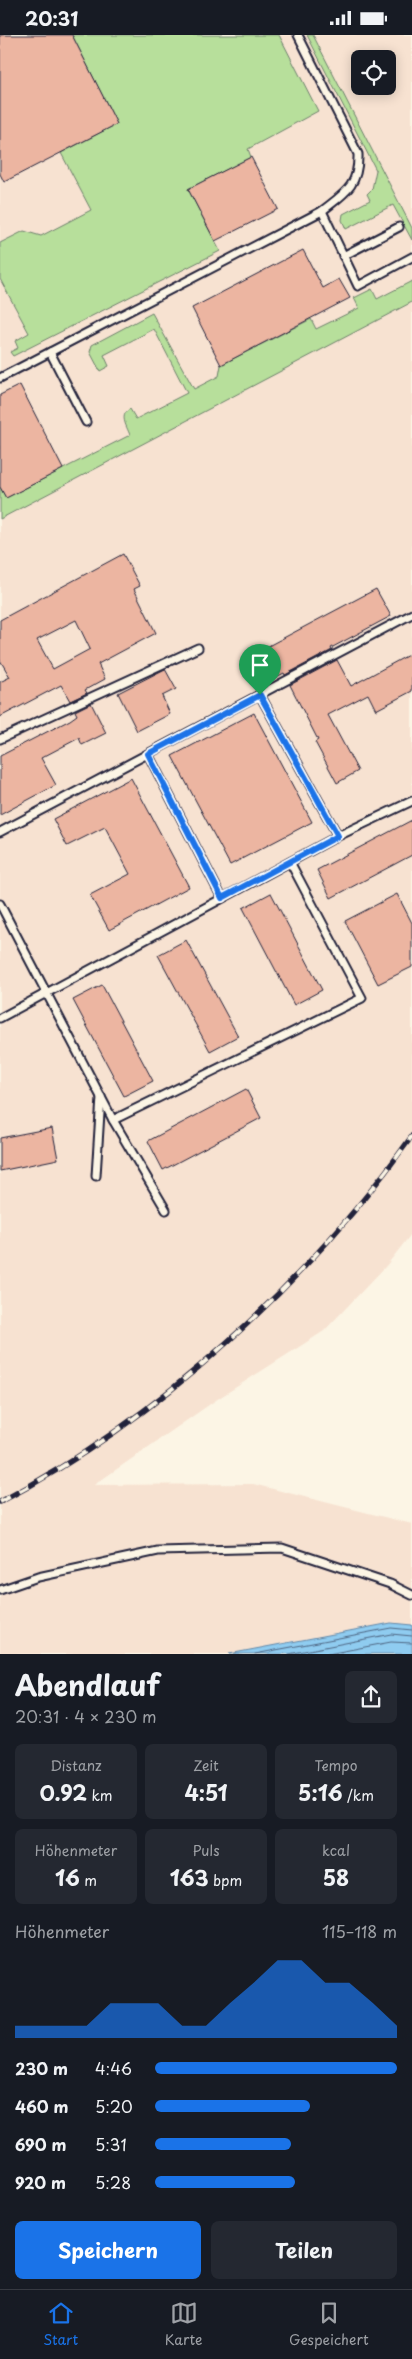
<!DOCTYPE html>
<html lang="de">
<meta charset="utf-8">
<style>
:root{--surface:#171b24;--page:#242831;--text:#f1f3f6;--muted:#9ea1a6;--line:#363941;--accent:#1a73e8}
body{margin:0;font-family:"Playpen Sans",sans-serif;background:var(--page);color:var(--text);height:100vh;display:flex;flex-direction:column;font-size:19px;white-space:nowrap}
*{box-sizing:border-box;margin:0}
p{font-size:16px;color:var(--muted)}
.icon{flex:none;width:28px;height:28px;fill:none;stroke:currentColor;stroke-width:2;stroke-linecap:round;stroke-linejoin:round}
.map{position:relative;height:1619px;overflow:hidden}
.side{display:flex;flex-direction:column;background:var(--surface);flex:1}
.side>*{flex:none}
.controls{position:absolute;left:351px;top:15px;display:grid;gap:10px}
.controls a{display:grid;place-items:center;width:45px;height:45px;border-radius:8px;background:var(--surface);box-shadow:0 2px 12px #0003;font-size:25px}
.pin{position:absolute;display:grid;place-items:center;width:42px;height:42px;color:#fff;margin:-51px -21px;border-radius:50% 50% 50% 0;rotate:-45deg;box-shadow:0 0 5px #0007}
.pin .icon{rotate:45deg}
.round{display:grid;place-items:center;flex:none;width:52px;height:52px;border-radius:8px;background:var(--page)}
.summary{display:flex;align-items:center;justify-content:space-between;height:85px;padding:0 15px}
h1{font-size:28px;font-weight:700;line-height:38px}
.figures{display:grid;grid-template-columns:repeat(3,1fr);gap:8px;height:85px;padding:5px 15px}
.figures div{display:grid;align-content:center;border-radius:8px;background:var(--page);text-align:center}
.figures b{font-size:21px;font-weight:700}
.figures small{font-size:14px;font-weight:400}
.figures p{font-size:14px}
.chart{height:140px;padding:10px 15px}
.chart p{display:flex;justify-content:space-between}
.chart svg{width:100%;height:90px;margin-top:5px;fill:var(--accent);opacity:.7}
.button{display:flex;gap:10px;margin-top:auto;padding:10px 15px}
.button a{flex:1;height:58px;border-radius:8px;background:var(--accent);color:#fff;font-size:20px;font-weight:700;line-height:58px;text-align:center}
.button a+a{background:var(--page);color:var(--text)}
ul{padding:0 15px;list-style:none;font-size:16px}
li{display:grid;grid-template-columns:80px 60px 1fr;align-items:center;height:38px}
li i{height:12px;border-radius:6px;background:var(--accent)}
.status{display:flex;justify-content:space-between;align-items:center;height:35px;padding:0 25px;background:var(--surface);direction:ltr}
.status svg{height:14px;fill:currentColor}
.tab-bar{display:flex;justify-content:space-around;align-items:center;height:70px;border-top:1px solid var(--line);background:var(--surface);font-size:14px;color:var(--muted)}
.tab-bar a{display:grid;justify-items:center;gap:2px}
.tab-bar .current{color:var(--accent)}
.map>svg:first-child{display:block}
</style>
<div class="status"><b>20:31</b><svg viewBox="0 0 49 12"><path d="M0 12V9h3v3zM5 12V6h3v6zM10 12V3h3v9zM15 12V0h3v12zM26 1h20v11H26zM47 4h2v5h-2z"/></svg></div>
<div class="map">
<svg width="412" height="1619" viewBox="0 0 412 1619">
<rect width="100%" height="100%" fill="#fcf5e5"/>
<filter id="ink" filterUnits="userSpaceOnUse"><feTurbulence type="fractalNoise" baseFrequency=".02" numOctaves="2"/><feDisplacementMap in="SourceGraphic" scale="10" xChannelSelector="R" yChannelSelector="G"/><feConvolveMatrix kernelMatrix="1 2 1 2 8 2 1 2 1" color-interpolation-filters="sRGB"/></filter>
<g filter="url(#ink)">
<path fill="#f7e2d1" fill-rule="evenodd" d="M 0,0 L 412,0 L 412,1198 L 386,1231 L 324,1296 L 216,1365 L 94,1450 L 253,1449 L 412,1489 L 412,1590 L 391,1588 L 229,1619 L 0,1619 ZM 360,24 L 388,24 L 388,51 L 360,51 Z"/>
<g fill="#b7df9b" stroke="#6c806b">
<polygon points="72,0 279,0 318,76 248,114 251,122 188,154 220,216 13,321 10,317 18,313 15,306 29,298 0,244 0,208 24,196 41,201 91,175 61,118 117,89"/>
<polygon points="307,0 313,0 412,193 412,205 393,170 346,194 342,185 343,179 370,165 367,159 372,154 376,135"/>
<path d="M 412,246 L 412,267 L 0,484 L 0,452 L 6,463 L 130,400 C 126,390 119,380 130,374 L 136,384 L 187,358 L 154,294 L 104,320 L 109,331 L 100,336 L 90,317 L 92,310 L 152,278 L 194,354 L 219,341 L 221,330 L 311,284 L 316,294 L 359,273 L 354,263 L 372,254 L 377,264 Z"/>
</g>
<polygon fill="#8fccf0" stroke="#6388a8" points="391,1588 412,1590 412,1619 229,1619"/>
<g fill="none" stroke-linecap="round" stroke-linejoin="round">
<g stroke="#4e6683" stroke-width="1">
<polyline points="255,1619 391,1593 412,1595"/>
<polyline points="289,1619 391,1599 412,1601"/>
<polyline points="328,1619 391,1607 412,1608"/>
</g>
</g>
<g fill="#ecb5a1" stroke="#22223b" fill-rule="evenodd">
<polygon points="0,0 72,0 117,89 4,147 0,139"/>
<polygon points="251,122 278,174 215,206 188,154"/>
<polygon points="303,215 323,253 339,244 350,263 221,330 192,273"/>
<polygon points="20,350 63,434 6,463 0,452 0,360"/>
<path d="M 123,519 L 140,551 L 134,554 L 156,598 L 98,629 L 105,644 L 85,655 L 87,658 L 70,666 L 61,650 L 0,682 L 0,647 L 10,642 L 0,625 L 0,585 ZM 76,585 L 90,614 L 53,634 L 37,605 Z"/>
<polygon points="376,554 391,581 331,613 332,615 285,640 284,638 269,646 255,618"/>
<polygon points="412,618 412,656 376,675 368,659 328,680 358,736 337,748 315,707 318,705 290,650 337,625 351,651"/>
<polygon points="165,634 176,654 162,661 170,679 137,696 118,658"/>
<polygon points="91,668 106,698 82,710 79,703 41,723 56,750 0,780 0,721 70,685 77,680 75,676"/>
<polygon points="254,678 312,787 230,830 172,721"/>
<polygon points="131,743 189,852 109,895 90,860 130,839 105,792 67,811 53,784"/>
<polygon points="412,785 412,820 331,863 317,835"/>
<polygon points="271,858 322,955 294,970 243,873"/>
<polygon points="397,859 412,888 412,932 378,949 345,886"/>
<polygon points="186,905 238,1001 210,1016 158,920"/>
<polygon points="102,950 153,1046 124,1061 73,965"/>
<polygon points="246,1054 261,1083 163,1135 148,1106"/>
<polygon points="52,1093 58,1124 0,1136 0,1103"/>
</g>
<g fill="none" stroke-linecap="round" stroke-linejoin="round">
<defs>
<g id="lane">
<polyline points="322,176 358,251 412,222"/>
<polyline points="343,221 399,192"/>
<polyline points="50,317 86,387"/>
<path d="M 0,343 L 322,176 C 345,158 359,151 358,119 L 298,0"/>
<polyline points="260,660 338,801"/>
<polyline points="0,704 198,613"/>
<polyline points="148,719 222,863"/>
<polyline points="0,797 412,579"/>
<polyline points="0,869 113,1085 166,1175"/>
<polyline points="0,983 338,801 412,766"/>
<polyline points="113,1085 362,963 290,827"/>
<polyline points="96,1141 101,1062"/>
<polyline points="0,1555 38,1542 158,1516 282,1513 390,1549 412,1560"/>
</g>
</defs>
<use href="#lane" stroke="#22223b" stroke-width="11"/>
<use href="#lane" stroke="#fcf5e5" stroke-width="7"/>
<defs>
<path id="rail" d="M 0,1467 C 159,1384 308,1247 412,1101"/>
</defs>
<use href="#rail" stroke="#22223b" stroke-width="5.5"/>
<use href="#rail" stroke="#fcf5e5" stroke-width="4" stroke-dasharray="11" stroke-linecap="butt"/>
</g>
</g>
<g fill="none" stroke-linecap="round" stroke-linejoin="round" filter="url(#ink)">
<defs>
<polygon id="route" points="260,660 338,801 222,863 148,719"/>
</defs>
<use href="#route" stroke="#fff" stroke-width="10"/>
<use href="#route" stroke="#1a73e8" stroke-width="6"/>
</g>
</svg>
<div class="controls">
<a><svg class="icon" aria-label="locate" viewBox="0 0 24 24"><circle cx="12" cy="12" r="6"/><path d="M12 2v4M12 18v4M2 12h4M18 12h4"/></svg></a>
</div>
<div class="pin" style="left:260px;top:660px;background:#1e9e55"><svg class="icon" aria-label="arrive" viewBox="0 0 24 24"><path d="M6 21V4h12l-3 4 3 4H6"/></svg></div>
</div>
<section class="side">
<div class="summary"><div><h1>Abendlauf</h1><p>20:31 · 4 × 230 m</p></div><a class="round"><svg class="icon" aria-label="share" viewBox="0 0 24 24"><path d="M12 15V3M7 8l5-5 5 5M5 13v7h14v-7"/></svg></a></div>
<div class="figures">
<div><p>Distanz</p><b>0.92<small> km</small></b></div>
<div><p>Zeit</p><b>4:51</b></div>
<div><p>Tempo</p><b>5:16<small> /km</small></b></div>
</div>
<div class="figures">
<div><p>Höhenmeter</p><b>16<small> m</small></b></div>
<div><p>Puls</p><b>163<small> bpm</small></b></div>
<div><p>kcal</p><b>58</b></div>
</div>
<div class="chart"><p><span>Höhenmeter</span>115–118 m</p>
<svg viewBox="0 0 160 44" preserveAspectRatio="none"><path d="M0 44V38L10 38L20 38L30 38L40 27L50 27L60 27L70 38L80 38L90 27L100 17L110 6L120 6L130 17L140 17L150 27L160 38V44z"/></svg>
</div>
<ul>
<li><b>230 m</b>4:46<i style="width:100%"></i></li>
<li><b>460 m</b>5:20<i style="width:64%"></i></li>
<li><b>690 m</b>5:31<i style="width:56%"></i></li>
<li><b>920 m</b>5:28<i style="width:58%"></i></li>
</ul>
<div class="button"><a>Speichern</a><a>Teilen</a></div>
</section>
<nav class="tab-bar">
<a class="current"><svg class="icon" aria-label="home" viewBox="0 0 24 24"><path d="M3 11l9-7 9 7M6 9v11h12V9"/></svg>Start</a>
<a><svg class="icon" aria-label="map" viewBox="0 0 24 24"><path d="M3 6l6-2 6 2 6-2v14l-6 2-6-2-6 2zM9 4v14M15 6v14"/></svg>Karte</a>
<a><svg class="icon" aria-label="saved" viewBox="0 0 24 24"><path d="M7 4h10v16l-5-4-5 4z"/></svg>Gespeichert</a>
</nav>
